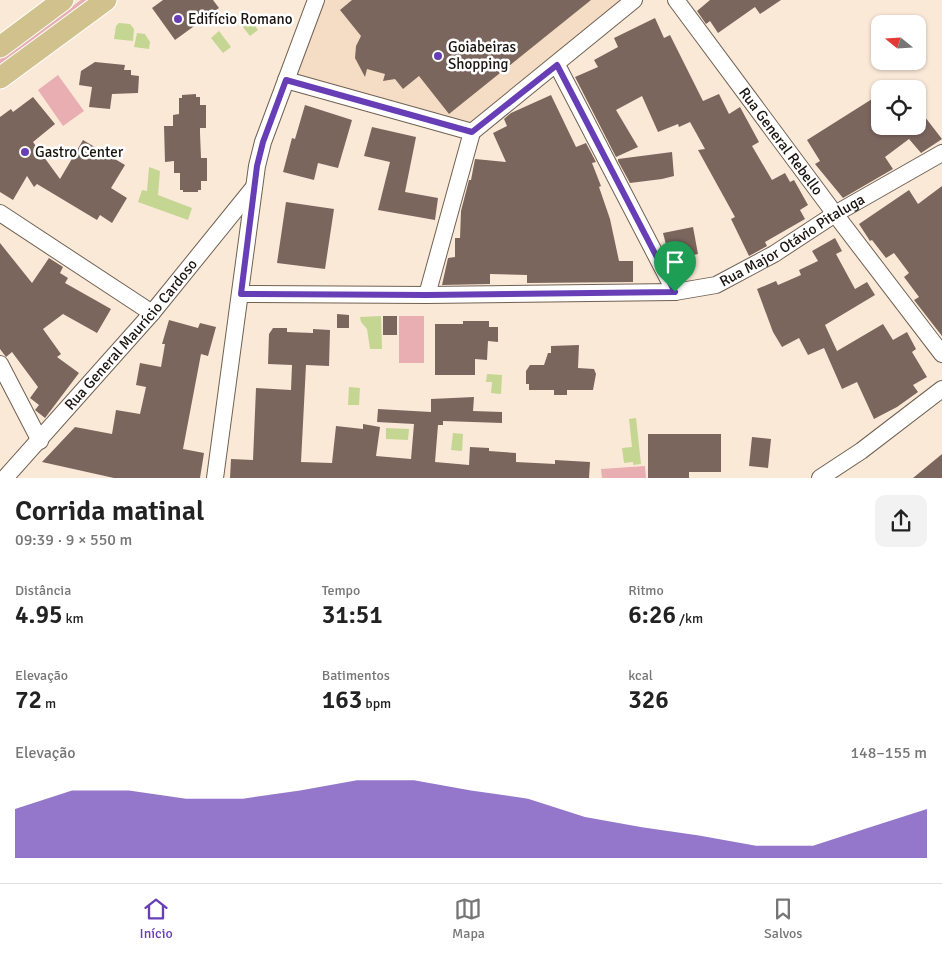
<!DOCTYPE html>
<html lang="pt">
<meta charset="utf-8">
<style>
:root{--surface:#fff;--page:#f2f2f2;--text:#222;--muted:#767676;--line:#e0e0e0;--accent:#673eb6}
body{margin:0;font-family:Signika,sans-serif;background:var(--page);color:var(--text);height:100vh;display:flex;flex-direction:column;font-size:19px;white-space:nowrap}
*{box-sizing:border-box;margin:0}
p{font-size:16px;color:var(--muted)}
.icon{flex:none;width:28px;height:28px;fill:none;stroke:currentColor;stroke-width:2;stroke-linecap:round;stroke-linejoin:round}
.map{position:relative;height:478px;overflow:hidden}
.drawer{display:flex;flex-direction:column;background:var(--surface);flex:1}
.drawer>*{flex:none}
.needle{width:32px;rotate:288deg}
.buttons{position:absolute;left:871px;top:15px;display:grid;gap:10px}
.buttons a{display:grid;place-items:center;width:55px;height:55px;border-radius:10px;background:var(--surface);box-shadow:0 1px 4px #0004;font-size:25px}
.pin{position:absolute;display:grid;place-items:center;width:42px;height:42px;color:#fff;margin:-51px -21px;border-radius:50% 50% 50% 0;rotate:-45deg;box-shadow:0 0 5px #0007}
.pin .icon{rotate:45deg}
.round{display:grid;place-items:center;flex:none;width:52px;height:52px;border-radius:10px;background:var(--page)}
.head{display:flex;align-items:center;justify-content:space-between;height:85px;padding:0 15px}
h1{font-size:28px;font-weight:600;line-height:38px}
.metrics{display:grid;grid-template-columns:repeat(3,1fr);gap:8px;height:85px;padding:5px 15px}
.metrics div{display:grid;align-content:center}
.metrics b{font-size:25px;font-weight:600}
.metrics small{font-size:14px;font-weight:400}
.metrics p{font-size:14px}
.chart{height:140px;padding:10px 15px}
.chart p{display:flex;justify-content:space-between}
.chart svg{width:100%;height:90px;margin-top:5px;fill:var(--accent);opacity:.7}
.tabs{display:flex;justify-content:space-around;align-items:center;height:70px;border-top:1px solid var(--line);background:var(--surface);font-size:14px;color:var(--muted)}
.tabs a{display:grid;justify-items:center;gap:2px}
.tabs .active{color:var(--accent)}
.map>svg:first-child{display:block}
</style>
<div class="map">
<svg width="942" height="478" viewBox="0 0 942 478">
<rect width="100%" height="100%" fill="#fbe9d8"/>
<polygon fill="#f4dcc5" points="323,0 625,0 471,125 293,77"/>
<g fill="#e9aeb2">
<polygon points="81,0 92,0 0,69 0,59"/>
<polygon points="58,75 84,111 63,126 38,90"/>
<rect x="399" y="316" width="25" height="47"/>
<polygon points="645,466 646,478 602,478 601,469"/>
</g>
<g fill="#c4d692">
<polygon points="247,15 258,30 250,36 238,21"/>
<polygon points="119,23 130,24 134,29 133,41 114,39 116,26"/>
<polygon points="219,31 231,47 223,53 211,38"/>
<polygon points="137,33 145,34 150,42 149,49 134,47"/>
<polygon points="149,167 160,171 158,195 192,208 188,220 138,202 142,190 147,191"/>
<polygon points="381,316 382,349 370,349 367,329 361,322 360,317"/>
<polygon points="487,374 502,375 501,394 491,393 492,382 486,382"/>
<polygon points="349,387 360,388 359,405 348,405"/>
<polygon points="636,418 641,464 633,465 633,462 624,463 622,448 632,447 629,419"/>
<polygon points="386,428 409,429 408,440 386,439"/>
<polygon points="453,433 463,434 462,451 451,450"/>
</g>
<g fill="#7b665e">
<polygon points="163,0 213,0 219,8 175,40 152,8"/>
<polygon points="352,0 591,0 449,114 419,76 403,89 395,79 383,81 385,74 367,69 365,77 355,58 356,46 361,36 340,10"/>
<polygon points="710,0 781,0 760,14 755,7 718,33 710,21 706,24 697,11"/>
<polygon points="655,18 664,38 670,35 703,101 719,94 729,114 740,107 759,142 752,146 772,180 785,173 790,182 794,180 808,205 800,210 805,219 765,242 767,246 749,256 731,219 735,217 698,150 705,149 690,122 679,127 678,124 658,132 642,96 616,110 638,147 616,157 575,77 598,67 594,60 618,47 614,38"/>
<polygon points="95,62 125,65 124,70 131,70 131,75 139,76 138,93 112,94 110,109 89,107 92,87 79,85 81,71"/>
<polygon points="196,94 196,97 200,97 200,105 206,105 206,128 200,128 200,133 201,158 207,158 207,181 201,181 201,190 198,190 198,192 183,192 183,190 180,190 180,173 174,173 174,161 165,162 164,126 173,126 173,115 179,114 179,98 182,98 182,95"/>
<polygon points="880,94 880,126 918,126 918,108 942,139 921,153 909,139 885,157 893,169 843,198 815,164 820,161 807,140"/>
<polygon points="551,95 576,147 586,143 596,162 592,163 601,186 599,187 610,219 619,261 633,261 633,282 527,283 527,275 490,274 490,284 442,285 448,258 455,257 455,238 460,238 461,211 469,180 471,180 475,159 506,162 493,133 507,126 504,119 511,113"/>
<polygon points="33,97 55,124 33,142 60,179 83,140 125,165 111,188 127,198 112,223 100,215 97,220 37,184 34,187 27,176 13,200 0,192 0,117 11,109 13,112"/>
<polygon points="305,105 352,120 338,168 318,163 314,180 283,172 292,138 295,139"/>
<polygon points="372,127 416,137 405,192 438,198 435,220 378,210 390,162 364,156"/>
<polygon points="672,152 674,176 662,179 630,183 618,161 618,159"/>
<polygon points="942,186 942,336 914,300 919,297 904,277 909,273 894,253 886,258 872,240 870,241 859,224 909,190 918,204"/>
<polygon points="286,202 334,209 325,269 277,263"/>
<polygon points="693,227 698,254 670,260 663,233"/>
<polygon points="835,238 842,251 836,254 855,289 867,282 875,295 825,325 837,351 883,324 893,340 907,332 916,349 912,352 927,377 913,385 918,392 897,407 874,419 857,382 842,389 824,348 808,355 799,338 782,347 773,332 757,289 776,281 778,285 801,275 799,270 818,261 812,251"/>
<polygon points="0,243 32,283 49,258 63,267 60,273 68,278 65,283 111,309 97,333 63,314 43,329 61,354 57,357 79,373 45,418 35,410 39,405 30,398 38,387 12,352 6,357 0,349"/>
<polygon points="337,314 349,315 349,328 337,328"/>
<rect x="383" y="316" width="14" height="19"/>
<polygon points="169,320 198,328 200,323 216,327 208,356 201,354 183,449 204,453 200,478 114,478 42,462 75,427 112,434 116,410 140,414 146,387 136,385 140,363 161,367 165,344 162,344"/>
<polygon points="463,321 489,321 489,327 498,327 498,342 488,341 487,360 475,359 475,375 435,375 435,324 463,324"/>
<polygon points="273,328 287,328 287,332 313,333 313,329 330,330 329,366 306,365 301,462 332,463 336,426 363,429 363,424 380,427 376,456 411,459 414,424 377,422 378,409 431,412 431,399 474,397 473,411 502,412 502,423 443,421 443,425 438,425 435,462 469,465 470,447 489,448 489,451 516,453 516,462 555,464 555,460 590,462 589,478 230,478 231,459 253,460 256,388 291,390 292,365 268,364 269,334"/>
<polygon points="579,345 578,368 594,369 596,374 593,390 567,390 567,395 554,395 554,390 529,390 529,384 526,384 526,371 530,365 544,365 548,353 551,353 551,346"/>
<polygon points="648,434 721,434 721,472 689,472 689,478 648,478"/>
<polygon points="752,437 771,439 768,468 749,466"/>
<polygon points="942,454 942,478 913,478"/>
</g>
<g fill="none" stroke-linecap="round" stroke-linejoin="round">
<defs>
<g id="minor">
<path id="s1" d="M 676,0 L 835,214 L 942,354"/>
<polyline points="557,65 675,292"/>
<polyline points="286,80 472,132 634,0"/>
<polyline points="0,213 152,313"/>
<path id="s2" d="M 241,294 L 427,295 L 675,292 L 716,285 L 774,254 L 835,214 L 942,153"/>
<polyline points="427,295 472,132"/>
<polyline points="0,364 40,441"/>
<path id="s3" d="M 5,478 L 152,313 L 254,187"/>
<polyline points="215,478 257,166 263,142 316,0"/>
<polyline points="820,478 861,451 942,389"/>
</g>
<g id="major">
<polyline points="0,47 63,0"/>
<polyline points="0,78 106,0"/>
</g>
</defs>
<use href="#minor" stroke="#706152" stroke-width="18"/>
<use href="#major" stroke="#fff" stroke-width="23"/>
<use href="#minor" stroke="#fff" stroke-width="16"/>
<use href="#major" stroke="#d0c18d" stroke-width="21"/>
</g>
<g fill="none" stroke-linecap="round" stroke-linejoin="round">
<defs>
<polygon id="route" points="557,65 675,292 427,295 241,294 257,166 263,142 286,80 472,132"/>
</defs>
<use href="#route" stroke="#fff" stroke-width="10"/>
<use href="#route" stroke="#673eb6" stroke-width="6"/>
</g>
<g fill="#673eb6" stroke="#fff" stroke-width="2">
<circle cx="178" cy="19" r="5"/>
<circle cx="438" cy="56" r="5"/>
<circle cx="25" cy="152" r="5"/>
</g>
<g text-anchor="middle" stroke-width="5" stroke-linejoin="round" paint-order="stroke">
<g font-size="15" fill="#1a140e" stroke="#fff" text-anchor="start">
<text x="188" y="24">Edifício Romano</text>
<text x="448" y="52">Goiabeiras<tspan x="448" dy="17">Shopping</tspan></text>
<text x="35" y="157">Gastro Center</text>
</g>
<g font-size="15" fill="#1a140e" stroke="#fff">
<text dy="5" stroke="none"><textPath href="#s1" startOffset="176">Rua General Rebello</textPath></text>
<text dy="5" stroke="none"><textPath href="#s2" startOffset="564">Rua Major Otávio Pitaluga</textPath></text>
<text dy="5" stroke="none"><textPath href="#s3" startOffset="191">Rua General Maurício Cardoso</textPath></text>
</g>
</g>
</svg>
<div class="buttons">
<a><svg class="needle" viewBox="-14 -14 28 28"><path d="M0-13l5 13h-10z" fill="#e53935"/><path d="M0 13l5-13h-10z" fill="#767676"/></svg></a>
<a><svg class="icon" aria-label="locate" viewBox="0 0 24 24"><circle cx="12" cy="12" r="6"/><path d="M12 2v4M12 18v4M2 12h4M18 12h4"/></svg></a>
</div>
<div class="pin" style="left:675px;top:292px;background:#1e9e55"><svg class="icon" aria-label="arrive" viewBox="0 0 24 24"><path d="M6 21V4h12l-3 4 3 4H6"/></svg></div>
</div>
<section class="drawer">
<div class="head"><div><h1>Corrida matinal</h1><p>09:39 · 9 × 550 m</p></div><a class="round"><svg class="icon" aria-label="share" viewBox="0 0 24 24"><path d="M12 15V3M7 8l5-5 5 5M5 13v7h14v-7"/></svg></a></div>
<div class="metrics">
<div><p>Distância</p><b>4.95<small> km</small></b></div>
<div><p>Tempo</p><b>31:51</b></div>
<div><p>Ritmo</p><b>6:26<small> /km</small></b></div>
</div>
<div class="metrics">
<div><p>Elevação</p><b>72<small> m</small></b></div>
<div><p>Batimentos</p><b>163<small> bpm</small></b></div>
<div><p>kcal</p><b>326</b></div>
</div>
<div class="chart"><p><span>Elevação</span>148–155 m</p>
<svg viewBox="0 0 160 44" preserveAspectRatio="none"><path d="M0 44V20L10 11L20 11L30 15L40 15L50 11L60 6L70 6L80 11L90 15L100 24L110 29L120 33L130 38L140 38L150 29L160 20V44z"/></svg>
</div>
</section>
<nav class="tabs">
<a class="active"><svg class="icon" aria-label="home" viewBox="0 0 24 24"><path d="M3 11l9-7 9 7M6 9v11h12V9"/></svg>Início</a>
<a><svg class="icon" aria-label="map" viewBox="0 0 24 24"><path d="M3 6l6-2 6 2 6-2v14l-6 2-6-2-6 2zM9 4v14M15 6v14"/></svg>Mapa</a>
<a><svg class="icon" aria-label="saved" viewBox="0 0 24 24"><path d="M7 4h10v16l-5-4-5 4z"/></svg>Salvos</a>
</nav>
